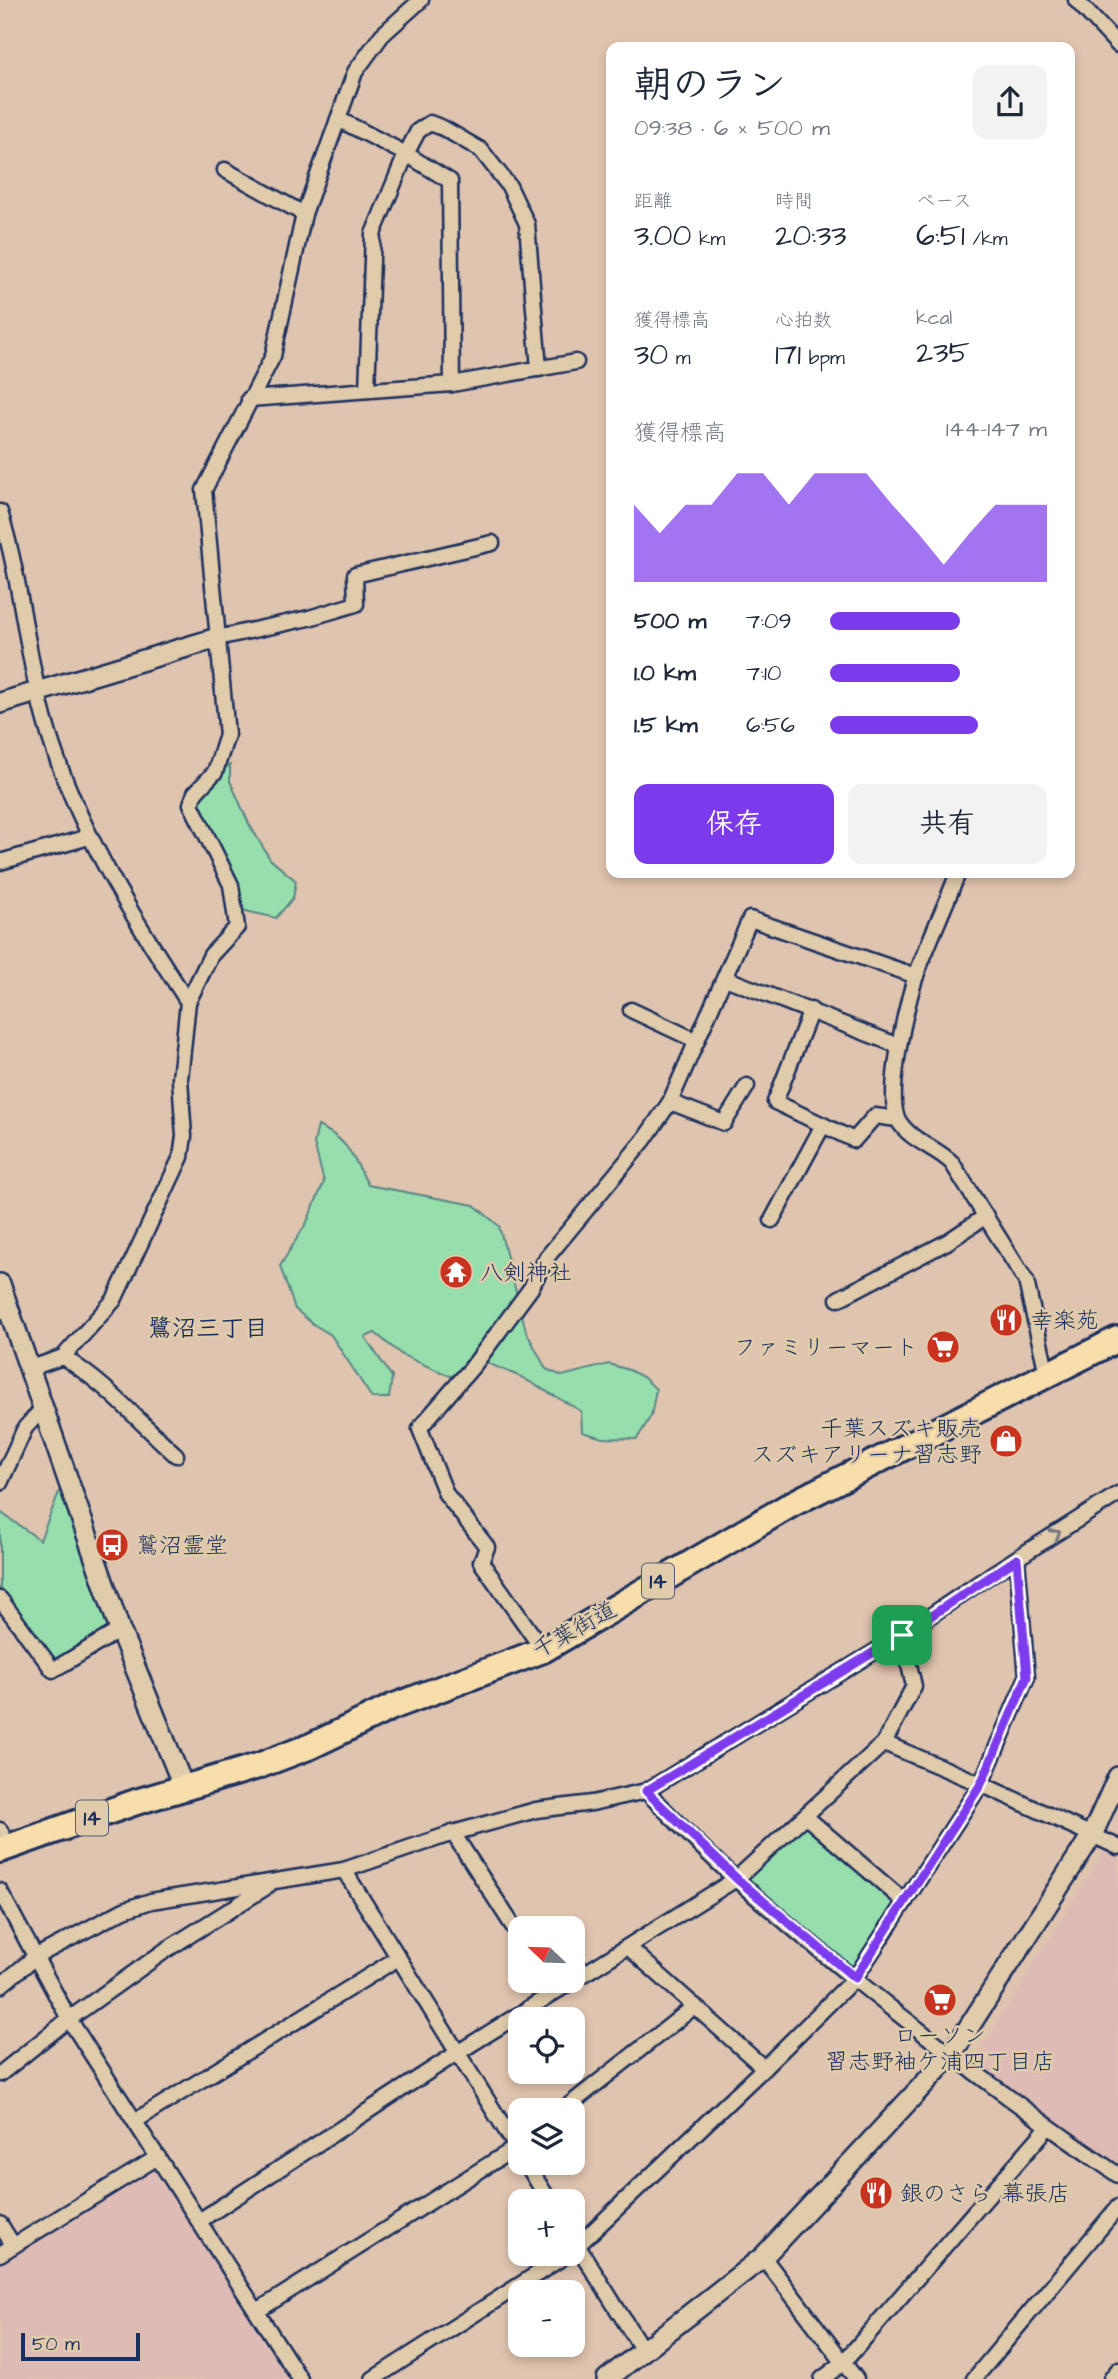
<!DOCTYPE html>
<html lang="ja">
<meta charset="utf-8">
<style>
:root{--surface:#fff;--page:#f2f2f3;--text:#1f2937;--muted:#747a83;--accent:#7c3aed}
body{margin:0;font-family:"Architects Daughter","Klee One",sans-serif;background:var(--page);color:var(--text);height:100vh;display:flex;flex-direction:column;font-size:26px;white-space:nowrap}
*{box-sizing:border-box;margin:0}
p{font-size:23px;color:var(--muted)}
.icon{flex:none;width:38px;height:38px;fill:none;stroke:currentColor;stroke-width:2;stroke-linecap:round;stroke-linejoin:round}
.map{position:relative;flex:1;overflow:hidden}
.drawer{position:absolute;left:606px;top:42px;width:469px;height:836px;display:flex;flex-direction:column;background:var(--surface);border-radius:14px;box-shadow:0 4px 10px #0003}
.drawer>*{flex:none}
.needle{width:46px;rotate:293deg}
.fabs{position:absolute;left:508px;top:1916px;display:grid;gap:14px}
.fabs a{display:grid;place-items:center;width:77px;height:77px;border-radius:14px;background:var(--surface);box-shadow:0 4px 10px #0003;font-size:35px}
.scale{position:absolute;left:21px;bottom:18px;width:119px;box-sizing:border-box;padding-left:7px;border:4px solid #1b2f5e;border-top:0;font-size:19px;line-height:24px;white-space:nowrap;color:#1b2f5e;-webkit-text-stroke:5px #e0cbaa;paint-order:stroke}
.pin{position:absolute;display:grid;place-items:center;width:60px;height:60px;color:#fff;margin:-30px;border-radius:14px;box-shadow:0 4px 10px #0006}
.round{display:grid;place-items:center;flex:none;width:74px;height:74px;border-radius:14px;background:var(--page)}
.head{display:flex;align-items:center;justify-content:space-between;height:119px;padding:0 28px}
h1{font-size:38px;font-weight:600;line-height:52px}
.stats{display:grid;grid-template-columns:repeat(3,1fr);gap:10px;height:119px;padding:7px 28px}
.stats div{display:grid;align-content:center}
.stats b{font-size:30px;font-weight:600}
.stats small{font-size:19px;font-weight:400}
.stats p{font-size:19px}
.chart{height:196px;padding:14px 28px}
.chart p{display:flex;justify-content:space-between}
.chart svg{width:100%;height:126px;margin-top:7px;fill:var(--accent);opacity:.7}
.button{display:flex;gap:14px;margin-top:auto;padding:14px 28px}
.button a{flex:1;height:80px;border-radius:14px;background:var(--accent);color:#fff;font-size:28px;font-weight:600;line-height:80px;text-align:center}
.button a+a{background:var(--page);color:var(--text)}
ul{padding:0 28px;list-style:none;font-size:23px}
li{display:grid;grid-template-columns:112px 84px 1fr;align-items:center;height:52px}
li i{height:18px;border-radius:9px;background:var(--accent)}
.map>svg:first-child{display:block}
</style>
<div class="map">
<svg width="1118" height="2379" viewBox="0 0 1118 2379">
<rect width="100%" height="100%" fill="#dfc4af"/>
<filter id="ink" filterUnits="userSpaceOnUse"><feTurbulence type="fractalNoise" baseFrequency=".0143" numOctaves="2"/><feDisplacementMap in="SourceGraphic" scale="14" xChannelSelector="R" yChannelSelector="G"/><feConvolveMatrix kernelMatrix="1 2 1 2 8 2 1 2 1" color-interpolation-filters="sRGB"/></filter>
<g filter="url(#ink)">
<g fill="#debbb5">
<polygon points="1104,1851 1118,1857 1118,2167 1033,2107 974,2061"/>
<polygon points="155,2166 289,2379 0,2379 0,2258"/>
</g>
<g fill="#97dead" stroke="#598686" stroke-width="2">
<polygon points="230,765 230,781 249,824 270,859 296,881 293,898 276,918 246,911 238,906 200,808 200,795 220,770"/>
<path d="M 318,1126 C 348,1139 354,1158 368,1185 L 474,1205 L 499,1226 L 526,1331 L 546,1369 L 562,1376 L 609,1364 L 629,1370 L 643,1377 L 656,1389 L 651,1416 L 637,1439 L 603,1438 L 582,1432 L 581,1411 L 521,1377 L 475,1358 L 459,1374 L 450,1376 L 402,1355 L 375,1333 L 365,1337 L 392,1377 L 389,1398 L 372,1398 L 331,1335 L 313,1324 L 295,1309 L 280,1266 L 307,1222 L 324,1182 L 314,1143 Z"/>
<polygon points="67,1472 120,1630 53,1670 0,1599 0,1512 40,1540"/>
<polygon points="805,1824 895,1903 853,1967 746,1879"/>
</g>
<g fill="none" stroke-linecap="round" stroke-linejoin="round">
<defs>
<g id="street">
<polyline points="1076,0 1118,45"/>
<polyline points="338,119 406,154 450,181 452,384"/>
<polyline points="225,170 304,214"/>
<polyline points="367,390 373,234 406,154 418,131 430,123 443,128 481,150 509,186 527,224 539,369"/>
<polyline points="249,399 452,384 576,362"/>
<path d="M 0,512 C 24,589 27,671 53,747 C 84,839 135,921 188,1002"/>
<polyline points="217,638 309,618 356,604 355,575 492,543"/>
<polyline points="0,862 89,837"/>
<path d="M 958,873 C 945,906 930,939 917,973 C 907,1000 885,1095 898,1120 C 910,1141 936,1147 952,1163 L 1026,1281 L 1047,1374"/>
<polyline points="725,978 899,1046"/>
<polyline points="631,1010 697,1041"/>
<polyline points="811,1010 775,1102 823,1125"/>
<polyline points="670,1102 724,1123 747,1086"/>
<polyline points="772,1220 823,1125 854,1140 875,1116 897,1119"/>
<polyline points="838,1299 947,1242 986,1216"/>
<path d="M 63,1357 C 109,1386 136,1419 176,1455"/>
<polyline points="28,1369 63,1357 114,1300 181,1157 184,1136 180,1079 188,1002 211,955 237,927 231,885 191,804 195,793 215,772 227,735 204,490 273,356 304,214 355,72 382,35 421,0"/>
<polyline points="0,1483 25,1428 44,1407"/>
<polyline points="0,1599 53,1670 120,1630"/>
<polyline points="543,1650 481,1562 487,1547 446,1494 420,1429 423,1424 474,1365 531,1288 547,1257 644,1140 670,1102 750,919 916,976"/>
<polyline points="884,1743 981,1784 1118,1847"/>
<polyline points="646,1791 902,1635 992,1574 1118,1494"/>
<polyline points="805,1816 905,1902"/>
<polyline points="0,1830 8,1848"/>
<polyline points="453,1833 520,1937"/>
<polyline points="344,1870 520,2153"/>
<polyline points="0,1891 69,2019 300,2379"/>
<polyline points="628,1947 764,2068"/>
<path d="M 0,1986 L 35,1957 L 124,1910 L 151,1901 L 344,1870 L 453,1833 L 536,1810 L 592,1803 L 646,1791 C 676,1821 705,1852 737,1880 C 857,1986 986,2084 1118,2175"/>
<polyline points="0,2074 69,2019 166,1950 268,1886"/>
<polyline points="563,2110 695,2006"/>
<polyline points="135,2121 398,1958"/>
<polyline points="526,2163 550,2202"/>
<polyline points="199,2221 457,2053 736,1879 884,1743 914,1686 902,1635"/>
<polyline points="0,2224 13,2245"/>
<polyline points="572,2237 644,2352"/>
<polyline points="572,2251 764,2068 855,1978 981,1784 1027,1677 1017,1559"/>
<polyline points="0,2254 158,2157"/>
<polyline points="763,2257 856,2379"/>
<polyline points="257,2311 520,2145"/>
<polyline points="373,2379 568,2254"/>
<polyline points="822,2379 843,2363 1048,2127"/>
<polyline points="974,2379 1118,2207"/>
<polyline points="1111,2379 1118,2370"/>
</g>
<g id="secondary">
<polyline points="0,703 217,638"/>
<polyline points="0,1284 120,1630 184,1788"/>
<polyline points="607,2379 763,2257 951,2055 1092,1835 1118,1777"/>
</g>
<polyline id="highway" points="0,1850 136,1802 258,1766 311,1746 392,1707 543,1650 792,1504 1118,1339"/>
</defs>
<use href="#street" stroke="#1b2f5e" stroke-width="19"/>
<use href="#secondary" stroke="#1b2f5e" stroke-width="24"/>
<use href="#highway" stroke="#1b2f5e" stroke-width="30"/>
<use href="#street" stroke="#e0cbaa" stroke-width="14"/>
<use href="#secondary" stroke="#e0cbaa" stroke-width="19"/>
<use href="#highway" stroke="#f8deab" stroke-width="24"/>
</g>
<defs><path id="oneway-chevron" d="M-2-3.5L2.5 0L-2 3.5" fill="none" stroke-width="1.6" stroke-linecap="round" stroke-linejoin="round" transform="scale(1.75)"/></defs>
<use stroke="#747580" href="#oneway-chevron" transform="translate(1056 1534) rotate(-33)"/>
</g>
<g fill="none" stroke-linecap="round" stroke-linejoin="round" filter="url(#ink)">
<defs>
<polygon id="route" points="1017,1559 1027,1677 981,1784 855,1978 737,1879 646,1791 902,1635"/>
</defs>
<use href="#route" stroke="#fff" stroke-width="14"/>
<use href="#route" stroke="#7c3aed" stroke-width="9"/>
</g>
<defs>
<symbol id="temple-disc" viewBox="-11 -11 22 22"><circle r="9.5" fill="#c8321e" stroke="#e0cbaa"/><path d="M0-6L5-2H3V0L6.5 2.5H4V6H1.5V3h-3V6H-4V2.5H-6.5L-3 0V-2H-5Z" fill="#fff"/></symbol>
<symbol id="restaurant-disc" viewBox="-11 -11 22 22"><circle r="9.5" fill="#c8321e" stroke="#e0cbaa"/><path d="M-5-6h1v4h1v-4h1v4h1v-4h1v5L-1.5 .5V6h-2V.5L-5-1ZM5-6V6H3V1.5H1.5Q1.5-4 5-6Z" fill="#fff"/></symbol>
<symbol id="supermarket-disc" viewBox="-11 -11 22 22"><circle r="9.5" fill="#c8321e" stroke="#e0cbaa"/><path d="M-6-5.5h2.5l.6 2H6L4.5 2H-2.5L-4.4-4H-6ZM-1.5 3.2a1.3 1.3 0 1 0 .1 0ZM3 3.2a1.3 1.3 0 1 0 .1 0Z" fill="#fff"/></symbol>
<symbol id="shop-disc" viewBox="-11 -11 22 22"><circle r="9.5" fill="#c8321e" stroke="#e0cbaa"/><path d="M-5-2.5h2.3a2.7 3.5 0 0 1 5.4 0H5L5.5 6h-11ZM-1.5-2.5h3a1.5 2.3 0 0 0-3 0Z" fill="#fff"/></symbol>
<symbol id="bus-disc" viewBox="-11 -11 22 22"><circle r="9.5" fill="#c8321e" stroke="#e0cbaa"/><path d="M-5-6H5V4H4V6H2V4H-2V6H-4V4H-5ZM-3.5-4V0h7V-4ZM-3.5 1.2v1.5H-2V1.2ZM2 1.2v1.5H3.5V1.2Z" fill="#fff"/></symbol>
</defs>
<g fill-rule="evenodd">
<use href="#temple-disc" x="437" y="1253" width="38" height="38"/>
<use href="#restaurant-disc" x="987" y="1301" width="38" height="38"/>
<use href="#supermarket-disc" x="924" y="1328" width="38" height="38"/>
<use href="#shop-disc" x="987" y="1422" width="38" height="38"/>
<use href="#bus-disc" x="93" y="1526" width="38" height="38"/>
<use href="#supermarket-disc" x="921" y="1981" width="38" height="38"/>
<use href="#restaurant-disc" x="857" y="2174" width="38" height="38"/>
</g>
<g text-anchor="middle" stroke-width="5" stroke-linejoin="round" paint-order="stroke">
<g fill="#e0cbaa" stroke="#565e75" stroke-width="2">
<rect x="642" y="1563.5" width="32" height="35" rx="5"/>
<rect x="76" y="1800.5" width="32" height="35" rx="5"/>
</g>
<g font-size="21" font-weight="bold" fill="#1b2f5e">
<text x="658" y="1588">14</text>
<text x="92" y="1825">14</text>
</g>
<g font-size="23" fill="#1b2f5e" stroke="#e0cbaa" text-anchor="start">
<text x="480" y="1280">八剣神社</text>
<text x="1030" y="1328">幸楽苑</text>
<text x="918" y="1355" text-anchor="end">ファミリーマート</text>
<text x="982" y="1436" text-anchor="end">千葉スズキ販売<tspan x="982" dy="26">スズキアリーナ習志野</tspan></text>
<text x="136" y="1553">鷲沼霊堂</text>
<text x="940" y="2043" text-anchor="middle">ローソン<tspan x="940" dy="26">習志野袖ケ浦四丁目店</tspan></text>
<text x="900" y="2201">銀のさら 幕張店</text>
</g>
<g font-size="23" fill="#1b2f5e" stroke="#e0cbaa">
<text transform="translate(574 1629) rotate(-29)" y="8">千葉街道</text>
</g>
<g font-size="24" font-weight="bold" fill="#1b2f5e" stroke="#e0cbaa">
<text x="208" y="1336">鷺沼三丁目</text>
</g>
</g>
</svg>
<div class="fabs">
<a><svg class="needle" viewBox="-14 -14 28 28"><path d="M0-13l5 13h-10z" fill="#e53935"/><path d="M0 13l5-13h-10z" fill="#747a83"/></svg></a>
<a><svg class="icon" aria-label="locate" viewBox="0 0 24 24"><circle cx="12" cy="12" r="6"/><path d="M12 2v4M12 18v4M2 12h4M18 12h4"/></svg></a>
<a><svg class="icon" aria-label="layers" viewBox="0 0 24 24"><path d="M12 4l9 5-9 5-9-5zM3 14l9 5 9-5"/></svg></a>
<a>+</a>
<a>−</a>
</div>
<div class="scale">50 m</div>
<div class="pin" style="left:902px;top:1635px;background:#1e9e55"><svg class="icon" aria-label="arrive" viewBox="0 0 24 24"><path d="M6 21V4h12l-3 4 3 4H6"/></svg></div>
<section class="drawer">
<div class="head"><div><h1>朝のラン</h1><p>09:38 · 6 × 500 m</p></div><a class="round"><svg class="icon" aria-label="share" viewBox="0 0 24 24"><path d="M12 15V3M7 8l5-5 5 5M5 13v7h14v-7"/></svg></a></div>
<div class="stats">
<div><p>距離</p><b>3.00<small> km</small></b></div>
<div><p>時間</p><b>20:33</b></div>
<div><p>ペース</p><b>6:51<small> /km</small></b></div>
</div>
<div class="stats">
<div><p>獲得標高</p><b>30<small> m</small></b></div>
<div><p>心拍数</p><b>171<small> bpm</small></b></div>
<div><p>kcal</p><b>235</b></div>
</div>
<div class="chart"><p><span>獲得標高</span>144–147 m</p>
<svg viewBox="0 0 160 44" preserveAspectRatio="none"><path d="M0 44V17L10 27L20 17L30 17L40 6L50 6L60 17L70 6L80 6L90 6L100 17L110 27L120 38L130 27L140 17L150 17L160 17V44z"/></svg>
</div>
<ul>
<li><b>500 m</b>7:09<i style="width:60%"></i></li>
<li><b>1.0 km</b>7:10<i style="width:60%"></i></li>
<li><b>1.5 km</b>6:56<i style="width:68%"></i></li>
</ul>
<div class="button"><a>保存</a><a>共有</a></div>
</section>
</div>
